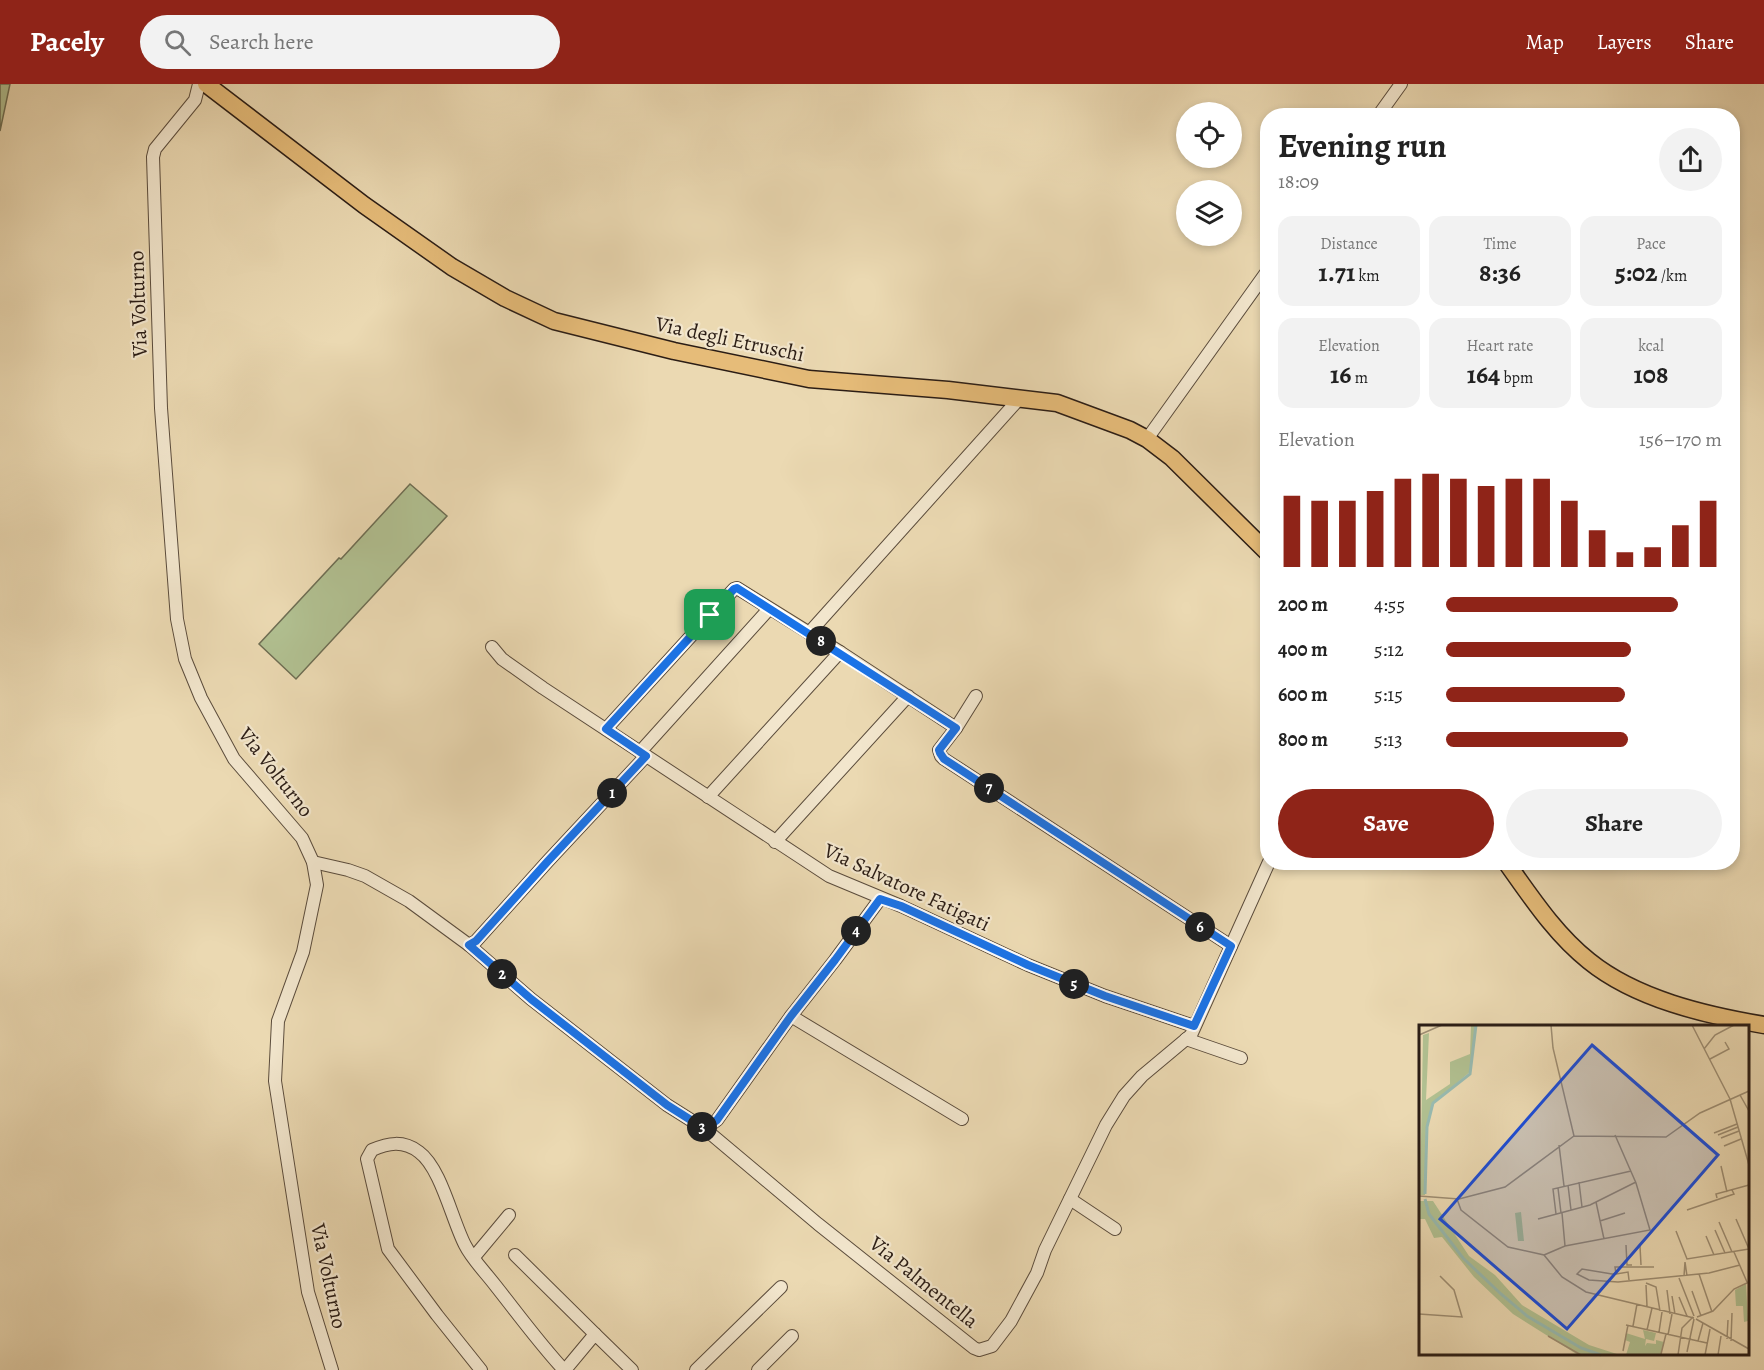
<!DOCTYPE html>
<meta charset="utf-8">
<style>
:root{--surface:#fff;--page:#f2f2f2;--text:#222;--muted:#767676;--accent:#8f2418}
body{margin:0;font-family:Alegreya,serif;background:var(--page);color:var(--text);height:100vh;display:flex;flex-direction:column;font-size:22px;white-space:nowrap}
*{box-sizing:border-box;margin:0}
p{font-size:20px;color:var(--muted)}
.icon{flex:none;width:33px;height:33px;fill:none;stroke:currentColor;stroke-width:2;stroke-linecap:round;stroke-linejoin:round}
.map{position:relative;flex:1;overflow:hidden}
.details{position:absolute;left:1260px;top:24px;width:480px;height:762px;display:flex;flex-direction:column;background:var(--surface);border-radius:24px;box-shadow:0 3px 9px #0003}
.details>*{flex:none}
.controls{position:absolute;left:1176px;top:18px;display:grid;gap:12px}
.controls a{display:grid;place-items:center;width:66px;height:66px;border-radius:50%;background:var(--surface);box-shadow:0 3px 9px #0003;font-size:30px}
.pin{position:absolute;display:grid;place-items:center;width:51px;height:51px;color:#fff;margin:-26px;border-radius:12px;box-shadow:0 3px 9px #0006}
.km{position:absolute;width:30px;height:30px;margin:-15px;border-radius:50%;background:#222;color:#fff;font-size:16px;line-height:30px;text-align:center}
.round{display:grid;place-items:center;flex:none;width:63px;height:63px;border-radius:32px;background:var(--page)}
.overview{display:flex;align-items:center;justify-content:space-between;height:102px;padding:0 18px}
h1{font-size:33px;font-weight:600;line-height:45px}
.stats{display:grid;grid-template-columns:repeat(3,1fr);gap:9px;height:102px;padding:6px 18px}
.stats div{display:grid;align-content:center;border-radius:15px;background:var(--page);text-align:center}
.stats b{font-size:26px;font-weight:600}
.stats small{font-size:16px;font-weight:400}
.stats p{font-size:16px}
.chart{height:168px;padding:12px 18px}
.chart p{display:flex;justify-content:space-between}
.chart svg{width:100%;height:108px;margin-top:6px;stroke:var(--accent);stroke-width:6}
.button{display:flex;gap:12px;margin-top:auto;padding:12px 18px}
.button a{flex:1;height:69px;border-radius:36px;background:var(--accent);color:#fff;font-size:24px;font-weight:600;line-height:69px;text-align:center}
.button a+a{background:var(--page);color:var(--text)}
ul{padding:0 18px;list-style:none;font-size:20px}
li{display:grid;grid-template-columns:96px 72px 1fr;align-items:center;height:45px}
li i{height:15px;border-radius:8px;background:var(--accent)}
header{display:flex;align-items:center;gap:36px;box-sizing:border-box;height:84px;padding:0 30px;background:var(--accent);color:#fff}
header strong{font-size:28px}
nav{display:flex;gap:33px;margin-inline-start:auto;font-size:21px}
.search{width:420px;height:54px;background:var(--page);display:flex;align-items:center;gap:15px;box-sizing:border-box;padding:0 21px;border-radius:33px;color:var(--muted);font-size:22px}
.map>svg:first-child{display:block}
</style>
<header>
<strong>Pacely</strong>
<div class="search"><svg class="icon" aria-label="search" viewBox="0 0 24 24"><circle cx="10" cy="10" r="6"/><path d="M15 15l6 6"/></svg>Search here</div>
<nav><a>Map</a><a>Layers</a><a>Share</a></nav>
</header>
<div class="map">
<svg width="1764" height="1286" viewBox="0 0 1764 1286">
<rect width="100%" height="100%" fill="#ebd9b2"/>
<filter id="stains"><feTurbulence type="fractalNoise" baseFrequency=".00333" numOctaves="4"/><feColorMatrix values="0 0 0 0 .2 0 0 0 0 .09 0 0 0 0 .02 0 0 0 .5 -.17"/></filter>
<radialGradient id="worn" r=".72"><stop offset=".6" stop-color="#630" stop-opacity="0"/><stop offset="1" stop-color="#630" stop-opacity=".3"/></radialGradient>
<g fill="#b1c091" stroke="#6e6e53" stroke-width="1.5">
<polygon points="0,0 10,0 0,47"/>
<polygon points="410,400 447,432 296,595 259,560 339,474 341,475"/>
</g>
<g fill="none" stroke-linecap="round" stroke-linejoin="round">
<defs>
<g id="minor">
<polyline points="199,0 195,16 155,65 153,73 161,324 177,535 185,575 201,614 234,675 302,754 313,778 317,801 303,868 278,937 275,997 308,1208 332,1286"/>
<polyline points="1378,32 1401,0"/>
<polyline points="1147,355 1268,186"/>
<polyline points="809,549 1019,315"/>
<polyline points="492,563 502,575 543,604 829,792 901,822 1028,881 1105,912 1194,942"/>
<polyline points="956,644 976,612"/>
<polyline points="606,645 734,505 737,504 840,568 956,644 939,666 941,672 944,675 1231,862"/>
<polyline points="640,668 769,525"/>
<polyline points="708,713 840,568"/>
<polyline points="775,758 908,612"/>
<polyline points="313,778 348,786 365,792 409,817 469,861 531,915 667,1021 705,1045 818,1140 974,1264 979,1266 992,1262 1011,1237 1037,1189 1045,1166 1106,1041 1124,1012 1142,992 1191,951 1269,778"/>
<polyline points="469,861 476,857 548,777 646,672"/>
<polyline points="791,932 962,1035"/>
<polyline points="1186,955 1241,974"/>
<polyline points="705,1045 717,1036 791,932 835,876 880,815"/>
<polyline points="1070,1115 1115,1145"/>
<polyline points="515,1171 595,1250"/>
<polyline points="474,1173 509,1131"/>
<path d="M 481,1286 L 437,1231 L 388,1165 L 367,1075 L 372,1066 C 388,1059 403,1056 419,1068 C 441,1084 452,1136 465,1161 C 472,1175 485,1188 495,1201 C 518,1230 539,1259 564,1286"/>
<polyline points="565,1286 595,1250 632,1286"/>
<polyline points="696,1286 781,1203"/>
<polyline points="758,1286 792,1252"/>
</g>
<g id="major">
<polyline points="206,0 364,121 452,183 505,214 554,237 674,267 809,295 948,306 1057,319 1130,346 1147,355 1172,374 1268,469"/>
<path d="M 1506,778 C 1531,813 1555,850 1589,877 C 1636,915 1705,931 1764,941"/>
</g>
</defs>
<use href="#minor" stroke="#5b4c3c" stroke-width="14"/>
<use href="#major" stroke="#2b1d15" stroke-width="19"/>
<use href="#minor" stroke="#f2e6cd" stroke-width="12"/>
<use href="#major" stroke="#e6bc79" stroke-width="16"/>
</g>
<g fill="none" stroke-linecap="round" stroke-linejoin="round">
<defs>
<polygon id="route" points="737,504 956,644 939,666 940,669 944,675 1231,862 1194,942 1105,912 1028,881 901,822 880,815 835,876 791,932 717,1036 705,1045 667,1021 531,915 469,861 476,857 548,777 646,672 606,645 734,505"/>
</defs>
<use href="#route" stroke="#fff" stroke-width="12"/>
<use href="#route" stroke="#1a73e8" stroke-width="8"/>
</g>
<g text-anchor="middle" stroke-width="4.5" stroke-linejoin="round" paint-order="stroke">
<g font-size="21" fill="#2b1d15" stroke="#f2e6cd">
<text transform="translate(138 220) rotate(-92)" y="7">Via Volturno</text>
<text transform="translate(730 255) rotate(12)" y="7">Via degli Etruschi</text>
<text transform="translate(276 688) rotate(52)" y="7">Via Volturno</text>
<text transform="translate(907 803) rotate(25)" y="7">Via Salvatore Fatigati</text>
<text transform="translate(329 1192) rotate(78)" y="7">Via Volturno</text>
<text transform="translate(924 1198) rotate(39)" y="7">Via Palmentella</text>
</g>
</g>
<g transform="translate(1419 941)">
<rect width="330" height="330" fill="#ebd9b2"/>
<path d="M 52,0 L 56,0 L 52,46 L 13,79 L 7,104 L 6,170 L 1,170 L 4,10 L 10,8 L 7,75 L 31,59 L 31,37 L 51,29 ZM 1,176 L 14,176 L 50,231 L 76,250 L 103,280 L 170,320 L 201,330 L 159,330 L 94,289 L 55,252 L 23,212 L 15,213 L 6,194 L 1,194 ZM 102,187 L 105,216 L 99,216 L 96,188 ZM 327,259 L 329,296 L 325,297 L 324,281 L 317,281 L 316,265 ZM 224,305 L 237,308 L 235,316 L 227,314 L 226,321 L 228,318 L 237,319 L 237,315 L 245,317 L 242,330 L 207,330 L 211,317 L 206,315 L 207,308 L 226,314 Z" fill="#b1c091"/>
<path fill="none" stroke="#98bab0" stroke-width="3" d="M 6,169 L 8,102 L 14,78 L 51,49 L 57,0M 6,174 L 10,189 L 44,233 L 82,269 L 108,291 L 162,323 L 182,330"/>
<path fill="none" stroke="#9e8e73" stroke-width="1.5" d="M 132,0 L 134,23 L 155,111M 273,0 L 311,74M 0,10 L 23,0M 285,24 L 296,10 L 315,0M 291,34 L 310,24 L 306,17M 321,70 L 330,86M 311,74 L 330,140M 295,108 L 318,99M 299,110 L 319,102M 302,113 L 320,106M 140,120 L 145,161M 305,121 L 322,114M 302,141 L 308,167M 160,157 L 163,182M 149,160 L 152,185M 139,163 L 142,188M 0,171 L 40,174 L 86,162 L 155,111 L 247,112 L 281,88 L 330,66M 298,173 L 297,169 L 330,160M 38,174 L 42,185 L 89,222 L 125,230 L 143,252 L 167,267 L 275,293M 177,177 L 185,214M 268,185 L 315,169 L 313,165M 143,188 L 146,221M 137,189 L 134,164 L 212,146M 119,194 L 171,180 L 217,157M 317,194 L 330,224M 181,196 L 206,188M 300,197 L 313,227M 296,205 L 306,228M 257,206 L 268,234 L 330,224M 287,211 L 295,230M 207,220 L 208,240 L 213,240M 221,221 L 222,240M 315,227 L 328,257M 125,230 L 146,221 L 231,205 L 217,158 L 196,110M 235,242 L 196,242 L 197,249 L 193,249 L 163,244 L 158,249 L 170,255 L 199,257 L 290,248 L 321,240M 197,249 L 209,247 L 210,255M 280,249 L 293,287M 265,251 L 266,237 L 268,251M 260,253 L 275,291M 227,258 L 237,262 L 241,286M 227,260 L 228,281M 248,265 L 251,289M 273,266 L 282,291M 253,271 L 256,289M 260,272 L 268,291M 0,289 L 43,292 L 35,265 L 21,251M 278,292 L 294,286 L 315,264 L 330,257M 277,294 L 330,324M 207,300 L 288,318M 214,301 L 218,279M 228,305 L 233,283M 240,307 L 243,287M 249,310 L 253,289M 129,311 L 162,330M 308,314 L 309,295M 279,316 L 284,298M 312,316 L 313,288M 204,326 L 209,300M 268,327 L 275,294M 242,329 L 247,309M 259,330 L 263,303 L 274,292M 286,330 L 291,304M 299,330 L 302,311"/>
<path fill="#1d4ed8" fill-opacity="0.15" stroke="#1d4ed8" stroke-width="3" d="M 173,20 L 299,130 L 148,304 L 21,194 Z"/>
<rect width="330" height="330" fill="none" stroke="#2b1d15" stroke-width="3"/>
</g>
<rect width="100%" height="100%" filter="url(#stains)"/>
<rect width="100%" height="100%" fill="url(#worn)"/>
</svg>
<div class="controls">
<a><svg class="icon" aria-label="locate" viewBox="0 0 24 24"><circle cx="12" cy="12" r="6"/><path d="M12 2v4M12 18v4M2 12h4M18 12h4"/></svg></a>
<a><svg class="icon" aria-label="layers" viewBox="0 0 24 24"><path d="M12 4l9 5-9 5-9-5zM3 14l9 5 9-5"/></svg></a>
</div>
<div class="pin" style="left:710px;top:531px;background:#1e9e55"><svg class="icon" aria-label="arrive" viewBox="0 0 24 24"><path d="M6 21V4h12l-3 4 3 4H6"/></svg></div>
<b class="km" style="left:612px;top:709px">1</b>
<b class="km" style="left:502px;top:890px">2</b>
<b class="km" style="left:702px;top:1043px">3</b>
<b class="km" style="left:856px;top:847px">4</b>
<b class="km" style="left:1074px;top:900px">5</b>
<b class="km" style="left:1200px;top:843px">6</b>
<b class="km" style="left:989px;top:704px">7</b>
<b class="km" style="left:821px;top:557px">8</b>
<section class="details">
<div class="overview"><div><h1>Evening run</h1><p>18:09</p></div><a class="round"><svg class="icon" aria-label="share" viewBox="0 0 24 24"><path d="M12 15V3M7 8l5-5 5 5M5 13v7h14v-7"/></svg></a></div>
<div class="stats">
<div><p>Distance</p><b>1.71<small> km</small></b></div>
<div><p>Time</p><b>8:36</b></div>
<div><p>Pace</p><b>5:02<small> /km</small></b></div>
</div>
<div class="stats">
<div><p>Elevation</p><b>16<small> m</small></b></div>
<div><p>Heart rate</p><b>164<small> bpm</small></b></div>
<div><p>kcal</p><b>108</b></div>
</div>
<div class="chart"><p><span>Elevation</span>156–170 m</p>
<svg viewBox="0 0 160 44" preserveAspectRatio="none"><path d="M5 44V15M15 44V17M25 44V17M35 44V13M45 44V8M55 44V6M65 44V8M75 44V11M85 44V8M95 44V8M105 44V17M115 44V29M125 44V38M135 44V36M145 44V27M155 44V17"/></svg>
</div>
<ul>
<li><b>200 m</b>4:55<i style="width:84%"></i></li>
<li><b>400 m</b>5:12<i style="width:67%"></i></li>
<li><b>600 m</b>5:15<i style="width:65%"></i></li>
<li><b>800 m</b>5:13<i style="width:66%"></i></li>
</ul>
<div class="button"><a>Save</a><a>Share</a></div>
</section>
</div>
